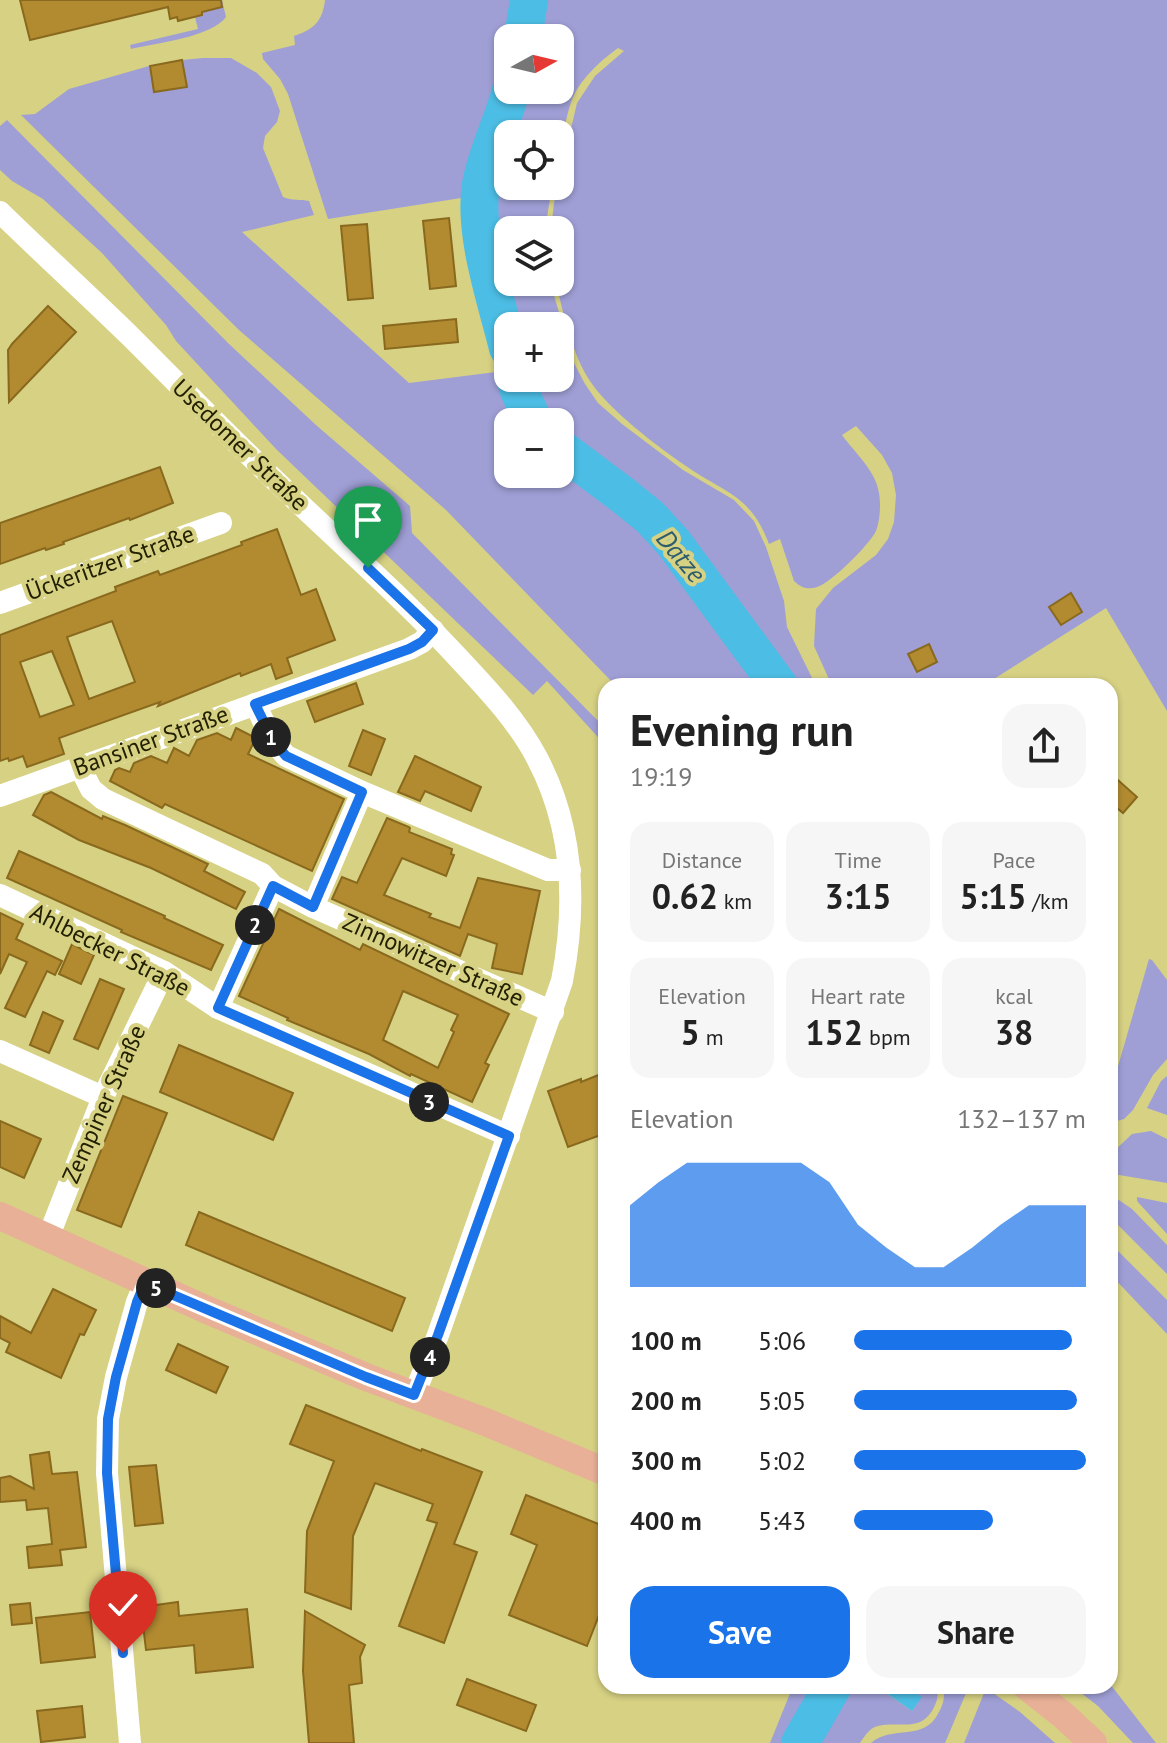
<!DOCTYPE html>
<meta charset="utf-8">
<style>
:root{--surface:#fff;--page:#f6f6f6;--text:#222;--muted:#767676;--accent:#1a73e8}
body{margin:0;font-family:"PT Sans",sans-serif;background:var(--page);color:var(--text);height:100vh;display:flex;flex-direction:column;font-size:30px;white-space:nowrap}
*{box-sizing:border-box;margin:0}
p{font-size:26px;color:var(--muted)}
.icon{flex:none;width:44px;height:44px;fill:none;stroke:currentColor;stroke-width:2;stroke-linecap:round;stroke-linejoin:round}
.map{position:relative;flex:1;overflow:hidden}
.drawer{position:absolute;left:598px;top:678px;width:520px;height:1016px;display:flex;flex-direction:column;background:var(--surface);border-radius:24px;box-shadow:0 2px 6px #0004}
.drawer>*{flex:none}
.needle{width:52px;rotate:82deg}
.tools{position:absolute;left:494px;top:24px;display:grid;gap:16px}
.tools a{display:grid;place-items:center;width:80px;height:80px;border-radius:16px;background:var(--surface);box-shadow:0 2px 6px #0004;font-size:40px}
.pin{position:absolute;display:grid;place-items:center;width:68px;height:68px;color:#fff;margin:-82px -34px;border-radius:50% 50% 50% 0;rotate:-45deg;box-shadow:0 0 8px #0007}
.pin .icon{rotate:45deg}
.km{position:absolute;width:40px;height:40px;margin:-20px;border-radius:50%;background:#222;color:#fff;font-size:22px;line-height:40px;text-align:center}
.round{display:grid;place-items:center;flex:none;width:84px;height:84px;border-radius:24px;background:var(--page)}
.head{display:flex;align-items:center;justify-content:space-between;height:136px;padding:0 32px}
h1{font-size:44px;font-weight:700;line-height:60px}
.stats{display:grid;grid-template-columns:repeat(3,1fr);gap:12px;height:136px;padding:8px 32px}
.stats div{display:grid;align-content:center;border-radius:20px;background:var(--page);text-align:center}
.stats b{font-size:34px;font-weight:700}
.stats small{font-size:22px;font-weight:400}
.stats p{font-size:22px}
.chart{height:224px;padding:16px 32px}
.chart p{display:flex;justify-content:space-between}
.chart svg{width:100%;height:144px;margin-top:8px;fill:var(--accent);opacity:.7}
.primary-button{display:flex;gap:16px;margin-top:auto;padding:16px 32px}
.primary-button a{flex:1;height:92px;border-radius:24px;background:var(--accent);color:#fff;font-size:32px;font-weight:700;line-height:92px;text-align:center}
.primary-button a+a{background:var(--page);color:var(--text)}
ul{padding:0 32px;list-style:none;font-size:26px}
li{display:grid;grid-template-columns:128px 96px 1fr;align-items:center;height:60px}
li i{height:20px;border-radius:10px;background:var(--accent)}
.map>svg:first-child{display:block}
</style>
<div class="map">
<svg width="1167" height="1743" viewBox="0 0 1167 1743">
<rect width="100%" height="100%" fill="#d6d183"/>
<g fill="#9f9fd6" fill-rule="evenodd">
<path d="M 199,0 L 222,0 L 226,17 C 212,37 156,43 131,49 L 130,45 L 198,29 L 195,17 L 202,15 Z"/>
<path d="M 325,0 L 1167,0 L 1167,711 L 1106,608 L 983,686 L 832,686 L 814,646 L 816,609 L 833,588 L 876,555 L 888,539 L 894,522 L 896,495 L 892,473 L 882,455 L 856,426 L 842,435 C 855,453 876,471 879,493 C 881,504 880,521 876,531 C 870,544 830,584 817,587 C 808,590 801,588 794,581 L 780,539 L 769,544 C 750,494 726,494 686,466 C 658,447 608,409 590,381 C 572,354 563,313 556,282 L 560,282 L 560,230 L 551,230 L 554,203 L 558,186 L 560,186 L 560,176 L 577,103 L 595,76 L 624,51 L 618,48 C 600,61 579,80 571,102 C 566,117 564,132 560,147 L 560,134 L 508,134 L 508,186 L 552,186 L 545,230 L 508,230 L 508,282 L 550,282 L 574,363 L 585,384 L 598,403 L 622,424 L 683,470 L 734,500 L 754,521 L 766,547 L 784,601 L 787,627 L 816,686 L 616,686 L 446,510 L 239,330 L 21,115 L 35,114 L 69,89 L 149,66 L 155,92 L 187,87 L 182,60 L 203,58 L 231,58 L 257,73 L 271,87 L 280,111 L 277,122 L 265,136 L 263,148 L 283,197 C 292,201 300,199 309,201 L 314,215 L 242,232 L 409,383 L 496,372 L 461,198 L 328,219 L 288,94 L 280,79 L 263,59 L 262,53 L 295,45 L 294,36 C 313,30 323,21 325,0 ZM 508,38 L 560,38 L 560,90 L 508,90 ZM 508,326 L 560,326 L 560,378 L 508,378 ZM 508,422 L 560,422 L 560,474 L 508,474 Z"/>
<polygon points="7,120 229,344 316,425 410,506 412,533 606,729 606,746 547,681 533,695 276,449 176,341 166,325 102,253 43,199 12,181 0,170 0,126"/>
<polygon points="1149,959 1152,960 1167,980 1167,1059 1153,1075 1133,1110 1124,1119 1110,1123 1110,1094"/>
<polygon points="1167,1076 1167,1115 1147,1108 1161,1081"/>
<polygon points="1151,1131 1167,1139 1167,1183 1113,1174 1110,1171 1111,1154 1132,1134"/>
<polygon points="1110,1194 1132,1209 1167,1245 1167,1274 1110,1217"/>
<polygon points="1137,1197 1167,1203 1167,1234 1137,1201"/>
<polygon points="1110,1243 1167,1300 1167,1334 1110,1274"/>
<polygon points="1110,1684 1156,1743 1157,1743 1133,1743 1098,1706 1072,1686 1110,1686"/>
<path d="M 793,1686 L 876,1686 L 912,1711 L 921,1697 L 906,1686 L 937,1686 C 939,1696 937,1702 932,1711 C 919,1732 898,1721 878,1726 C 869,1728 865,1736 860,1743 L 770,1743 Z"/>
<path d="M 943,1686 L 969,1686 L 945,1743 L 871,1743 C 893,1724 924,1743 939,1712 C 944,1703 945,1696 943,1686 Z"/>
<polygon points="986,1688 1020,1712 1055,1743 964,1743"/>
</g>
<polygon fill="#4cbde4" points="876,1686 906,1686 922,1697 912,1711"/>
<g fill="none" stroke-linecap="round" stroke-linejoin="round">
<g stroke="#4cbde4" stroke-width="38">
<polyline points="523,38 529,0"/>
<path d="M 508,348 C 496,299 473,234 481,184 C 487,151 503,122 511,90"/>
<polyline points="515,378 519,391 534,422"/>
<polyline points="560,448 624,496 650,517 673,542 779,686"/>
<polyline points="800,1743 833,1686"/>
</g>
</g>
<g fill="#b28b31" stroke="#89691d" stroke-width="2" fill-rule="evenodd">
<polygon points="20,0 221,0 222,7 202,12 202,15 178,21 177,17 170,19 168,7 30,40"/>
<polygon points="182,60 187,87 154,92 150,66"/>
<polygon points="449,218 456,286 430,289 423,221"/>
<polygon points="367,224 373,298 348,300 341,226"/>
<polygon points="48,306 76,332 9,402 8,350 12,344"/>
<polygon points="456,319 458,342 385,349 383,326"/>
<polygon points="160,467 173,503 130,520 129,518 63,542 64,544 46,550 45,548 0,564 0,523"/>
<path d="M 277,529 L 301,595 L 316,589 L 335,640 L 287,658 L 292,673 L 276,679 L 271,664 L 241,676 L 240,673 L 158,706 L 160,702 L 59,738 L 64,754 L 27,767 L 23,756 L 9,761 L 8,758 L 0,761 L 0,635 L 116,591 L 115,587 L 158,571 L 160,575 L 242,545 L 241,542 ZM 112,621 L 135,682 L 89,699 L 67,637 ZM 52,651 L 74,705 L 40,717 L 20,662 Z"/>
<polygon points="1071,593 1082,612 1061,625 1049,607"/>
<polygon points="929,644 937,662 917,672 908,654"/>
<polygon points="356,683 363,704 315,722 307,701"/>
<polygon points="236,728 256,738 248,754 344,799 312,871 165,804 162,808 110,781 115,770 119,768 130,772 134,763 151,756 167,763 174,748 189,756 197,740 217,733 231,740"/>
<polygon points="363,730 385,739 371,775 349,766"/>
<polygon points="415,756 481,787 471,811 425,791 420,801 398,792"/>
<polygon points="1110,773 1137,797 1123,813 1110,802"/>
<polygon points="51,792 102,819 103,816 125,825 208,864 204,871 245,892 236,909 151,868 79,840 33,815 44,795"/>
<polygon points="387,818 409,827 410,828 409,832 452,849 451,854 454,855 446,876 402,858 384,895 431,914 429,917 460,928 478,878 540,891 522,974 492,968 497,944 468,934 460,956 332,899 342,877 357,883"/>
<polygon points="19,851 165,916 164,918 223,945 211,970 121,932 122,930 7,878"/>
<path d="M 279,909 L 360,950 L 363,944 L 509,1014 L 485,1063 L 489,1065 L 472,1102 L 411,1074 L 410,1076 L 369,1054 L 287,1020 L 288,1018 L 239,996 ZM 403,991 L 458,1015 L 451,1030 L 454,1032 L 438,1068 L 383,1040 Z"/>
<polygon points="0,913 23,924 16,939 62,961 55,975 47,971 25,1017 5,1008 27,962 9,954 0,974"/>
<polygon points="72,944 94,955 81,984 59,974"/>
<polygon points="100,979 124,989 98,1049 74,1039"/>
<polygon points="43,1012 63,1021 49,1053 30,1045"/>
<polygon points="179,1045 293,1093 273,1140 160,1092"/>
<polygon points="606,1072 606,1133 568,1147 548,1091 581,1079 581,1082"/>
<polygon points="123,1096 167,1113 121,1227 77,1210"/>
<polygon points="0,1121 41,1139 24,1178 0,1167"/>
<polygon points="199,1212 405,1298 392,1331 186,1245"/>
<polygon points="53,1289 96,1310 84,1335 80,1334 61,1378 6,1352 10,1343 0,1338 0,1316 31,1333"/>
<polygon points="178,1344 228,1367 216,1393 166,1370"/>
<polygon points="306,1405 421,1451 422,1449 482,1472 454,1544 477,1552 444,1643 399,1626 437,1523 427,1520 433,1504 375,1483 353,1536 351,1609 305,1592 307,1531 334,1461 290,1444"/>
<polygon points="49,1452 52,1474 77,1472 86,1547 60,1550 62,1565 29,1568 27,1547 52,1544 48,1508 27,1510 26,1500 0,1502 0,1478 10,1476 34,1489 30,1455"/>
<polygon points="156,1465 163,1523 135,1526 129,1467"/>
<polygon points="526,1495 606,1527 606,1597 587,1646 509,1615 537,1545 511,1534"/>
<polygon points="178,1602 179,1616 247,1609 253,1667 196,1673 194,1645 146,1650 141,1607"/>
<polygon points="30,1603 32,1623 12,1625 10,1605"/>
<polygon points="305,1611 365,1645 360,1657 362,1683 349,1685 354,1743 309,1743 303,1671"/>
<polygon points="90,1612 95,1657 41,1663 36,1618"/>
<polygon points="467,1679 536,1705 526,1731 457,1705"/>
<polygon points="82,1706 85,1737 41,1742 37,1711"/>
</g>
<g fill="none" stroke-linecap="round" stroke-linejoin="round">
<g stroke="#fff" stroke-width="22">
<path d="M 0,212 C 43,254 88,295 131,337 C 188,394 244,452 303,507 C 357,558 413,608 463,663 C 491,693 518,722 537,758 C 574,828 577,904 562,981 L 438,1335 L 414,1395"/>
<polyline points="0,603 221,523"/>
<polyline points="255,704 273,741 286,756 362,792 548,870 570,870"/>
<polyline points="80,767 91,789 103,799 262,874 273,886 313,907 553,1012"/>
<polyline points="0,796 409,649 422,642 433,630"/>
<polyline points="0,895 164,972 218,1008 509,1136"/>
<polyline points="313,907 362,792"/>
<polyline points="218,1008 273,886"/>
<polyline points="0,1051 103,1097"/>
<polyline points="48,1238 103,1097 164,972"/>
<polyline points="130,1743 107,1473 108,1419 116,1377 137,1302 145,1283"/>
</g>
<g stroke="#e8b096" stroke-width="28">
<polyline points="0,1216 205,1309 366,1377 483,1421 606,1472"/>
<polyline points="1026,1686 1063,1715 1093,1743"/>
</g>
</g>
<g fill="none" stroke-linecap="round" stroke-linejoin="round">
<defs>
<polyline id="route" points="123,1653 107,1473 108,1419 116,1377 137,1302 145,1283 366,1377 414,1395 438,1335 509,1136 218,1008 273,886 313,907 362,792 286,756 273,741 255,704 409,649 422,642 433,630 368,568"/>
</defs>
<use href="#route" stroke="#fff" stroke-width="16"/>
<use href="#route" stroke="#1a73e8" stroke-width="10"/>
</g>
<g text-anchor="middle" stroke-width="8" stroke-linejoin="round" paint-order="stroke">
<g font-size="24" fill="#222000" stroke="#d6d183">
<text transform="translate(240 445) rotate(44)" y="8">Usedomer Straße</text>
<text transform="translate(110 563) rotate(-20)" y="8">Ückeritzer Straße</text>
<text transform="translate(151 741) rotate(-20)" y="8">Bansiner Straße</text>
<text transform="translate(110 950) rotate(27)" y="8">Ahlbecker Straße</text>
<text transform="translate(433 960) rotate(24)" y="8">Zinnowitzer Straße</text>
<text transform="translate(104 1104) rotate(-66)" y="8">Zempiner Straße</text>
</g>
<g font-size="26" font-style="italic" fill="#2d5c6d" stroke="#d6d183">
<text transform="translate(681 556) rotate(50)" y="9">Datze</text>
</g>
</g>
</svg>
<div class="tools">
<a><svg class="needle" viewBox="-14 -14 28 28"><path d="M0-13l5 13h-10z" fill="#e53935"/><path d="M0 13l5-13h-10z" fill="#767676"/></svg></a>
<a><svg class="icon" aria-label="locate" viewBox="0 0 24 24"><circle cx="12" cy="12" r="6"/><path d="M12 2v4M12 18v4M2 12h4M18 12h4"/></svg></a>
<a><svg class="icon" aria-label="layers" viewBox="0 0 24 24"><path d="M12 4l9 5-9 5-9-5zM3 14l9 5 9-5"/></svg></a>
<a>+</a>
<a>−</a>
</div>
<div class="pin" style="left:368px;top:568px;background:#1e9e55"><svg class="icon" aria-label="arrive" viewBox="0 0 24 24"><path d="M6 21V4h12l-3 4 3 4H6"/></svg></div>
<div class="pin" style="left:123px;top:1653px;background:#d93025"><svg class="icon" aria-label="check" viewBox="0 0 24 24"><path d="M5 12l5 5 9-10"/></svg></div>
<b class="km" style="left:271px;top:737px">1</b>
<b class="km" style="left:255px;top:925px">2</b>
<b class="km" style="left:429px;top:1102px">3</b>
<b class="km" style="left:430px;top:1357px">4</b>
<b class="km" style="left:156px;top:1288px">5</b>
<section class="drawer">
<div class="head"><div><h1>Evening run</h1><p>19:19</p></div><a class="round"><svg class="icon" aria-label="share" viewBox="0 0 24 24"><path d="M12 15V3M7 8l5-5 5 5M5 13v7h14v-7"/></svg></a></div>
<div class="stats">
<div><p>Distance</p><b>0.62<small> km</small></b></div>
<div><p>Time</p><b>3:15</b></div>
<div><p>Pace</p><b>5:15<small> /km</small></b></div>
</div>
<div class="stats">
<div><p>Elevation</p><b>5<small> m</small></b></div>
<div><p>Heart rate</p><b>152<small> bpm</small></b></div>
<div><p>kcal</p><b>38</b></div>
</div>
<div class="chart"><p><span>Elevation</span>132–137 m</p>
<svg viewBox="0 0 160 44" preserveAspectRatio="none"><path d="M0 44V19L10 12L20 6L30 6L40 6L50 6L60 6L70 12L80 25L90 32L100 38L110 38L120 32L130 25L140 19L150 19L160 19V44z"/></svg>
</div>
<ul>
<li><b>100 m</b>5:06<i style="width:94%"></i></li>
<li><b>200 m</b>5:05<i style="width:96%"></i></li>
<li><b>300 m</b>5:02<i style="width:100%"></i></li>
<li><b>400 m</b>5:43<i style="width:60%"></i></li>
</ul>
<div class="primary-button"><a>Save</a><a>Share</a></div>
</section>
</div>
